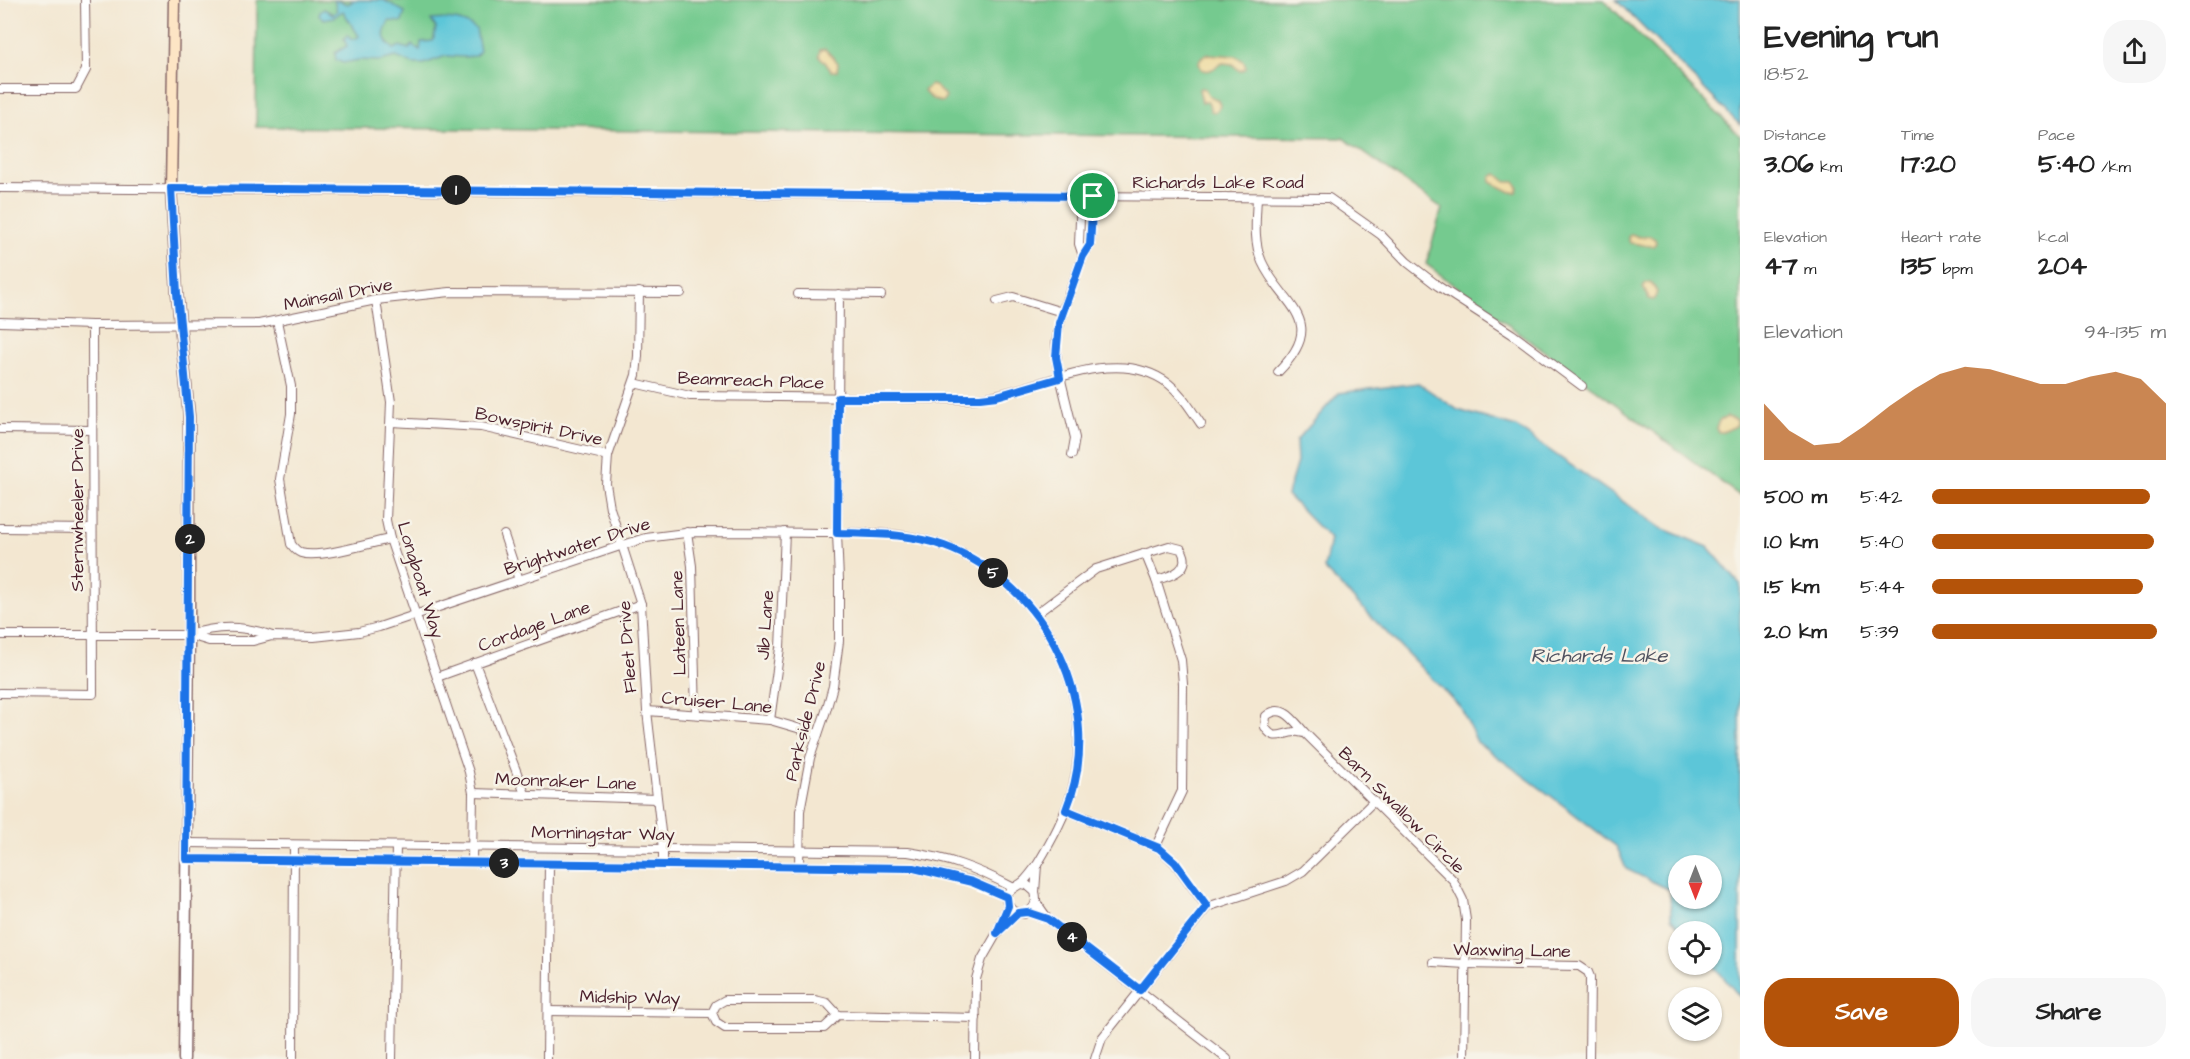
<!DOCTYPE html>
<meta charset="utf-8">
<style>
:root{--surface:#fff;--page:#f6f6f6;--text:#222;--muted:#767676;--accent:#b45309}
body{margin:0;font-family:"Architects Daughter",sans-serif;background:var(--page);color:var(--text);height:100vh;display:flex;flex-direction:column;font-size:22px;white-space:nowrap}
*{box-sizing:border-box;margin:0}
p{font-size:20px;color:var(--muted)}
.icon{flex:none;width:33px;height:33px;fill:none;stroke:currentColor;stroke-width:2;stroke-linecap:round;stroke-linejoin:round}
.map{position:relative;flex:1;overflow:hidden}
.sheet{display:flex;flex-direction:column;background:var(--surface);width:450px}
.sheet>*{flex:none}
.needle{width:39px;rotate:180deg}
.buttons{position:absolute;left:1668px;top:855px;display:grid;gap:12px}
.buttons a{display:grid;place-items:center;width:54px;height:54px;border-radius:50%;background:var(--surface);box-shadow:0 2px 4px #0004;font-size:30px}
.pin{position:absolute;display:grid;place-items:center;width:51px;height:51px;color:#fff;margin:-26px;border:3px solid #fff;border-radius:50%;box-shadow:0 2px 6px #0007}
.km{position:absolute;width:30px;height:30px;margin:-15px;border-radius:50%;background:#222;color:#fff;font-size:16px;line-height:30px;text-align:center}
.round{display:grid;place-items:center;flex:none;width:63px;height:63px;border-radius:24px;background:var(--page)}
.overview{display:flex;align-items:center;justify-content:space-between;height:102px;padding:0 24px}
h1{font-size:33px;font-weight:800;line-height:45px}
.stats{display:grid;grid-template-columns:repeat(3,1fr);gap:9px;height:102px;padding:6px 24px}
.stats div{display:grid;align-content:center}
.stats b{font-size:26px;font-weight:800}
.stats small{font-size:16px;font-weight:400}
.stats p{font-size:16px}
.chart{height:168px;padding:12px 24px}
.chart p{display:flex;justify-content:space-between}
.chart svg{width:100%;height:108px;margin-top:6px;fill:var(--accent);opacity:.7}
.action{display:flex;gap:12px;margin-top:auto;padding:12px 24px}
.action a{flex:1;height:69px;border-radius:24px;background:var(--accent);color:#fff;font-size:24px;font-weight:800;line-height:69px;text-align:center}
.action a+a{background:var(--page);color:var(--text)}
ul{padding:0 24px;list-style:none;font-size:20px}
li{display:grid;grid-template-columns:96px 72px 1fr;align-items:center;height:45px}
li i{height:15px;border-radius:8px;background:var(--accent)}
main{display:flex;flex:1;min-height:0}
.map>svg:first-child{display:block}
</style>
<main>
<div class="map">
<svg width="1740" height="1059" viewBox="0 0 1740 1059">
<rect width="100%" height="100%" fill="#f7f3e8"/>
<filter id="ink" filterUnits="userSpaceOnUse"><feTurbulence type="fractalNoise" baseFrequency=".0167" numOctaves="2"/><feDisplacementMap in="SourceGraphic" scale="12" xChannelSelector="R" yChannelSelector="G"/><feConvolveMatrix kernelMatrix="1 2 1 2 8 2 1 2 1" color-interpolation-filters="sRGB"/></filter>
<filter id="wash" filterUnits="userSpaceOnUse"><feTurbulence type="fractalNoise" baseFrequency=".008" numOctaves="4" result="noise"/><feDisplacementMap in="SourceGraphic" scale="24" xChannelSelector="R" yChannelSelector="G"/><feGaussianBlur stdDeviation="1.35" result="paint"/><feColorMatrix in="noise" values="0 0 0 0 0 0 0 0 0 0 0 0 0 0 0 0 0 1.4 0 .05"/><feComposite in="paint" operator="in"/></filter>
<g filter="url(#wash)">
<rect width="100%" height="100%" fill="#f3e7d1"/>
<polygon fill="#75ca8f" stroke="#60745d" stroke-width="1.5" points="257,0 1604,0 1740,136 1740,496 1426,264 1442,208 1343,138 256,127"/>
<g fill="#eeda9e" stroke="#9c7c64" stroke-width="1.5">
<polygon points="825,49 838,63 837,71 831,71 825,62 819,56 820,50"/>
<path d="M 1207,54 L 1236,56 L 1244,62 L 1246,68 L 1240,71 L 1232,64 L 1223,63 C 1215,66 1211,74 1201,69 L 1199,63 L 1200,59 Z"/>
<path d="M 931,85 L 936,87 L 946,97 L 943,102 C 936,102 927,97 924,90 Z"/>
<polygon points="1201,88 1205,89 1208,95 1218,100 1220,106 1216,112 1211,111 1208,102 1202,102 1199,89"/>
<polygon points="1497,174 1506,182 1515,182 1518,187 1516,192 1511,192 1491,182 1491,176"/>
<path d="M 1631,234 L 1639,237 L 1650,236 L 1655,239 L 1656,243 L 1653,246 C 1646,247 1638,243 1630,243 L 1628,237 Z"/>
<polygon points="1651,282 1657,292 1654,300 1649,299 1643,287 1646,283"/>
<polygon points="1727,417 1736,420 1736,426 1723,432 1718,432 1716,428 1719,421"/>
</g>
<g fill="#5cc6d8" stroke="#537282" stroke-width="1.5" fill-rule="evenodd">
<path d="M 334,0 L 348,4 L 352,2 L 351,0 L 384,0 L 405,12 L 402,22 L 389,21 C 383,34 381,39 394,49 L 400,46 L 409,49 L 412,45 L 420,50 L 421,42 L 433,41 L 436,28 L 431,20 C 448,18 462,19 476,29 L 480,51 L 475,56 L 464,57 L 446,56 L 424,64 L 413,64 L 396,57 L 380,61 L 359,60 L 343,63 L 336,60 L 335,53 L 347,46 L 344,39 L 348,35 L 350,39 L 355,39 L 359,36 L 343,11 L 334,17 L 324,19 L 319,16 L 320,12 L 324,9 L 333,14 L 337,11 Z"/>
<polygon points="1616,0 1740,0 1740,125"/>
<path d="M 1418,383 L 1458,410 L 1516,427 L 1661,528 L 1708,547 L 1740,584 L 1740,997 L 1712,964 L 1712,932 L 1683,931 L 1671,918 L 1670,890 L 1626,869 L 1617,847 L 1551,796 L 1477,742 L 1461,708 L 1324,569 L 1330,539 L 1287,495 L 1297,462 L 1296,441 L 1339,393 ZM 1678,866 L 1712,866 L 1712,898 L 1678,898 Z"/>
</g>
</g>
<g filter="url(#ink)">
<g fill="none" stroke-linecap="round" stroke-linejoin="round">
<defs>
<g id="minor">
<polyline points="0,89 76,89 86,70 85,0"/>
<polyline points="0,188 1329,198 1381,235 1407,262 1438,286 1512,334 1582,386"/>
<polyline points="1081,196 1079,244 1083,256"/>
<path d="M 1257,198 C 1256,218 1253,242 1262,262 C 1282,306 1330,320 1278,372"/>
<polyline points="639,292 638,356 636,375 608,456 606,484 610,508 641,604 647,711 663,849 663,865"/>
<polyline points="798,294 881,295"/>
<polyline points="376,300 391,402 386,520 390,539 469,772 473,793 472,862"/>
<polyline points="997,301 1013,297 1062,312"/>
<path d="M 277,321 L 291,386 L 291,414 L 280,479 L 291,544 C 294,548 296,551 301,553 C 319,559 370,543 390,539"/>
<polyline points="0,322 92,325 259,324 376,300 450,292 681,293"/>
<path d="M 634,383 L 690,396 L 968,399 C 1032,396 1112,340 1169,384 C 1183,395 1191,410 1201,424"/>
<polyline points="391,422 481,427 608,456"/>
<polyline points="0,429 92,430"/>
<polyline points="1072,455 1075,438 1057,364 1056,343 1062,312 1083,256 1090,245 1093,197"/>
<polyline points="0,528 92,529"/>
<polyline points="687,532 692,566 696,714"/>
<polyline points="504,535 519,580"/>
<polyline points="1145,553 1156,580 1181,660 1183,684 1182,791 1156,846"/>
<path d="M 1036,614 L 1096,569 L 1169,546 L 1181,549 C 1193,569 1172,576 1156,580"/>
<path d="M 0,635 L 189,635 L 209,641 L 253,641 L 272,636 L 314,637 L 359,632 L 379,627 L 623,545 L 646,538 L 693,532 C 737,532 781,532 825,533 C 860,533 895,531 929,541 C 1033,571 1099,681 1073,787 C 1066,815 1052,840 1037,865"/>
<path d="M 189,635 C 217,625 244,625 272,636"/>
<polyline points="475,663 525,794"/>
<polyline points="437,677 641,604"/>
<polyline points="0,693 93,694 92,325"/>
<polyline points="647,711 770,720 818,734"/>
<polyline points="770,720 780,648 785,532"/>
<path d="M 1305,733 C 1301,733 1298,731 1295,732 C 1281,733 1274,742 1265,727 L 1266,716 C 1283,702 1294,721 1305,733 L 1453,880 L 1463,900 L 1466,920 L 1464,1059"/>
<polyline points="473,793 657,799"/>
<polyline points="1066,810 1159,848 1175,863 1207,907"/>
<path d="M 187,843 L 908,852 C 948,858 976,868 1012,887"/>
<polyline points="186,859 914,868 972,881 1007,897"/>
<polyline points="799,867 800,811 810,758 826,711 833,686 839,641 839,580 837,533 839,294"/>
<path d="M 1021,884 L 1027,885 L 1035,892 C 1038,903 1034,910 1024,914 L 1013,911 C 996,892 1014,890 1024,881 C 1029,876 1033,870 1037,865 L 1035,892"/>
<polyline points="1008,906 997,933 1018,913"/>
<polyline points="1027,912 1048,919 1036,902"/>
<polyline points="1048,919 1227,1059"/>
<polyline points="1433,962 1465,964 1579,966 1588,972 1590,977 1589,1059"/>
<polyline points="548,1011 712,1013"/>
<polyline points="838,1015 827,1003 815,1000 725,1000 716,1005 712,1013 716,1022 725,1028 824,1028 838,1015 976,1018"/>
<polyline points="293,1059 294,845"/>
<polyline points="392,1059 396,846"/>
<polyline points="547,1059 549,864"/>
<polyline points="975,1059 976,979 982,959 997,933"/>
<polyline points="1095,1059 1102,1038 1207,907 1286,881 1303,871 1373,802"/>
</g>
<polyline id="tertiary" points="184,1059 189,635"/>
<polyline id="secondary" points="174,0 171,188 177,293 189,416 189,635"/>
</defs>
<use href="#minor" stroke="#856565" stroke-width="10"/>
<use href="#tertiary" stroke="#856565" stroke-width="13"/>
<use href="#secondary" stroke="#856565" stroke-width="13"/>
<use href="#minor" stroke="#fff" stroke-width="8"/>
<use href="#tertiary" stroke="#fff" stroke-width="10"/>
<use href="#secondary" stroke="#fde5c5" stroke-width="10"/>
</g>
</g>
<g fill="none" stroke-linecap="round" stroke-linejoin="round" filter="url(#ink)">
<defs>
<path id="route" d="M 171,188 L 1093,196 L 1090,245 L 1083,256 L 1059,323 L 1056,357 L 1060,378 L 997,396 L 980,398 L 838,398 L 837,533 C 873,534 909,533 944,546 C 1046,583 1108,707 1066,810 L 1159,848 L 1175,862 L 1207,906 L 1140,990 L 1048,919 L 1027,912 L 1018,913 L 997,933 L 1008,906 L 1007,897 L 972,882 L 914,868 L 186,859 L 189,417 L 177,293 Z"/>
</defs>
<use href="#route" stroke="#fff" stroke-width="12"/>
<use href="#route" stroke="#1a73e8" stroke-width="8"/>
</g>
<g text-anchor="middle" stroke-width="5" stroke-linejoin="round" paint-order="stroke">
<g font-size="18" fill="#4a1f2b" stroke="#f7f3e8">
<text x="1218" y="188">Richards Lake Road</text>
<text transform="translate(338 294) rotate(-11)" y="6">Mainsail Drive</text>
<text transform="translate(751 380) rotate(2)" y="6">Beamreach Place</text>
<text transform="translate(539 426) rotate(12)" y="6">Bowspirit Drive</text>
<text transform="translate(77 510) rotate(-90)" y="6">Sternwheeler Drive</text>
<text transform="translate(577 546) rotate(-18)" y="6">Brightwater Drive</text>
<text transform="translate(421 580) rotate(73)" y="6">Longboat Way</text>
<text transform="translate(678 623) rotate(-92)" y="6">Lateen Lane</text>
<text transform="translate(765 625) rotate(-86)" y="6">Jib Lane</text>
<text transform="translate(534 626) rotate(-20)" y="6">Cordage Lane</text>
<text transform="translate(627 647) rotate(-94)" y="6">Fleet Drive</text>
<text transform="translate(717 702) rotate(5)" y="6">Cruiser Lane</text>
<text transform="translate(805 721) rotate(-76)" y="6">Parkside Drive</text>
<text transform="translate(566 781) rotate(2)" y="6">Moonraker Lane</text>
<text transform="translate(1402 810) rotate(45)" y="6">Barn Swallow Circle</text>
<text transform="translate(603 833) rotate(1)" y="6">Morningstar Way</text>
<text transform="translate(1512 950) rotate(1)" y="6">Waxwing Lane</text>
<text transform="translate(630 997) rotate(1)" y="6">Midship Way</text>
</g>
<g font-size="20" font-style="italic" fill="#4f515f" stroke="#f7f3e8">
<text x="1599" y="662">Richards Lake</text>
</g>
</g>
</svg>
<div class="buttons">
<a><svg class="needle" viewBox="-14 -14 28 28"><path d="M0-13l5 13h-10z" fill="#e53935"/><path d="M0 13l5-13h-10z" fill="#767676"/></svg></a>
<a><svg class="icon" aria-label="locate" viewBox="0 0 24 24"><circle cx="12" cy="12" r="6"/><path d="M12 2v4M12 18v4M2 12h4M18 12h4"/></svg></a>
<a><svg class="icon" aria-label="layers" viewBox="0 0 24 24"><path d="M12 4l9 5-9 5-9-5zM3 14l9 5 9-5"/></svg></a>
</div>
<div class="pin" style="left:1093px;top:196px;background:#1e9e55"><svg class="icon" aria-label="arrive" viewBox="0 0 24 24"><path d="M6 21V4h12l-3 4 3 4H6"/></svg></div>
<b class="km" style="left:456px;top:190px">1</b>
<b class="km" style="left:190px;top:539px">2</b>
<b class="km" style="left:504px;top:863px">3</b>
<b class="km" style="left:1072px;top:937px">4</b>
<b class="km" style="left:993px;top:573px">5</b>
</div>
<section class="sheet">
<div class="overview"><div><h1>Evening run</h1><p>18:52</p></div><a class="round"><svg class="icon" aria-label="share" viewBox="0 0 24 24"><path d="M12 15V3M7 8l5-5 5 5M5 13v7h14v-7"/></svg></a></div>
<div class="stats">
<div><p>Distance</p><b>3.06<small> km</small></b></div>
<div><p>Time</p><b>17:20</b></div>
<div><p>Pace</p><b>5:40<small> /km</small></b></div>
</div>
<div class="stats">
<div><p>Elevation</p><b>47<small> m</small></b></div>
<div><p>Heart rate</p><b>135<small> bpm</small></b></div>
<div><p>kcal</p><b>204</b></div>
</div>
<div class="chart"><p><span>Elevation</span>94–135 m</p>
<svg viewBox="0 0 160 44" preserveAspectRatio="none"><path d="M0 44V21L10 32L20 38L30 37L40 30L50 22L60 15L70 9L80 6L90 7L100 10L110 13L120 13L130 10L140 8L150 11L160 21V44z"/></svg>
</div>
<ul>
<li><b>500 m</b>5:42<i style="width:93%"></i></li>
<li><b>1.0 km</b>5:40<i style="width:95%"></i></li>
<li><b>1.5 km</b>5:44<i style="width:90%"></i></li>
<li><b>2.0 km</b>5:39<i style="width:96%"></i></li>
</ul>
<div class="action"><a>Save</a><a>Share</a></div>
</section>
</main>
